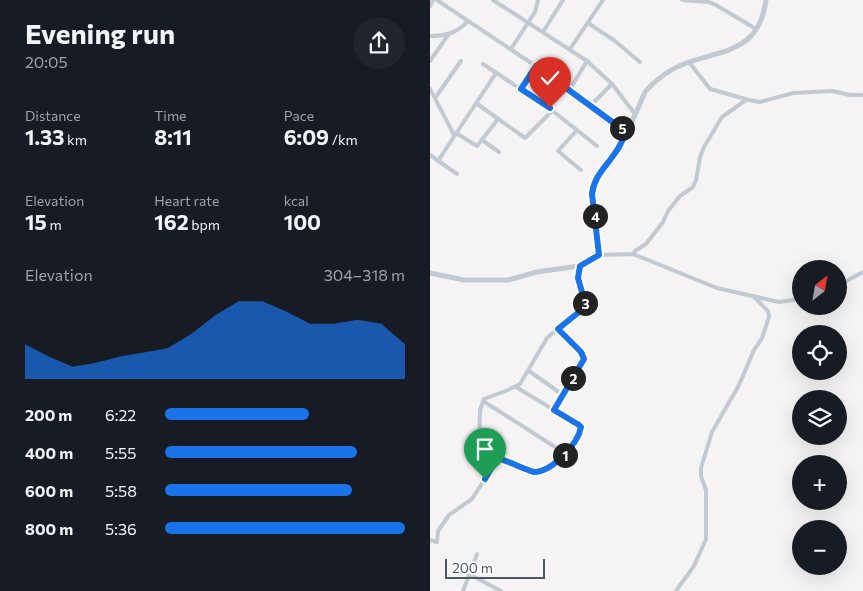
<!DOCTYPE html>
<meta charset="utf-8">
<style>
:root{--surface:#171b24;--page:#20242c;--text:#f1f3f6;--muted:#9ea1a6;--accent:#1a73e8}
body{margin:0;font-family:Commissioner,sans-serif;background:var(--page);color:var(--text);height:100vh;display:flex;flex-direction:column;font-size:19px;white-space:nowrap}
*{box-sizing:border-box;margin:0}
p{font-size:16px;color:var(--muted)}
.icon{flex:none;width:28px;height:28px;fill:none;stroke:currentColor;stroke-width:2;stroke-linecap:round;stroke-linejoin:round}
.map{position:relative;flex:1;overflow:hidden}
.side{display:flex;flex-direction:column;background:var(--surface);width:430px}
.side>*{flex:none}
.needle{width:32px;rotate:31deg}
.controls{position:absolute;left:362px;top:260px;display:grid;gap:10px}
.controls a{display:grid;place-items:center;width:55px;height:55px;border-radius:50%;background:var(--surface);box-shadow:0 5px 20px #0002;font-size:25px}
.scale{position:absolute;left:15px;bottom:12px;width:100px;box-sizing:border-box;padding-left:5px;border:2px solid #4a5661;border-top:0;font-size:14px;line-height:18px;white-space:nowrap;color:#4a5661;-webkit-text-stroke:4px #fff;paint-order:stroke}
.pin{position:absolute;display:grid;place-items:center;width:42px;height:42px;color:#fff;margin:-51px -21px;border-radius:50% 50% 50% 0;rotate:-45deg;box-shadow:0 0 5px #0007}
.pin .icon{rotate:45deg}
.km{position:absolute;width:25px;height:25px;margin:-12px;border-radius:50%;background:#222;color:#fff;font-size:14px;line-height:25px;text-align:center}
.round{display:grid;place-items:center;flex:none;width:52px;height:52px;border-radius:26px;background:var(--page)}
.head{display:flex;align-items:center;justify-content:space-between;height:85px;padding:0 25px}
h1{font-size:28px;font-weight:700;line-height:38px}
.metrics{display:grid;grid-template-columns:repeat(3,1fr);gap:8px;height:85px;padding:5px 25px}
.metrics div{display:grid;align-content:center}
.metrics b{font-size:21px;font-weight:700}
.metrics small{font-size:14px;font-weight:400}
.metrics p{font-size:14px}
.chart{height:140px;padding:10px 25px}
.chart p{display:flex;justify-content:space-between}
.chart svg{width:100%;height:90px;margin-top:5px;fill:var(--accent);opacity:.7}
ul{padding:0 25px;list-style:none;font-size:16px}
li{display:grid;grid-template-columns:80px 60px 1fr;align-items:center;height:38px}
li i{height:12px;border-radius:6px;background:var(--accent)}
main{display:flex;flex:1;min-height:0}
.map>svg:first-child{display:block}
</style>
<main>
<section class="side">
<div class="head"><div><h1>Evening run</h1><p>20:05</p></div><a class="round"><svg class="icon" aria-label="share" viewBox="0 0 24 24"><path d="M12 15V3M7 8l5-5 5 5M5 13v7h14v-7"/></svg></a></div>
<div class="metrics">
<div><p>Distance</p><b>1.33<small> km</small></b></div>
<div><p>Time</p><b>8:11</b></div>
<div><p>Pace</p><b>6:09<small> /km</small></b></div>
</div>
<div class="metrics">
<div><p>Elevation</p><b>15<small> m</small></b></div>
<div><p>Heart rate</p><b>162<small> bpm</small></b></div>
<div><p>kcal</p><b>100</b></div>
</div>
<div class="chart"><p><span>Elevation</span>304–318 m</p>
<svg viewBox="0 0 160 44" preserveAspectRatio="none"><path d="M0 44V27L10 33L20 38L30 36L40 33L50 31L60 29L70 22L80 13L90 6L100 6L110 11L120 17L130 17L140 15L150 17L160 27V44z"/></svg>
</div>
<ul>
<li><b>200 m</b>6:22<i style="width:60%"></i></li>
<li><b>400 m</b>5:55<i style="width:80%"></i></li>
<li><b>600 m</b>5:58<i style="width:78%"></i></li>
<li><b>800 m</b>5:36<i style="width:100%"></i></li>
</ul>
</section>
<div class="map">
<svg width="433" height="591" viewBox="0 0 433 591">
<rect width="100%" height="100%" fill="#f5f3f3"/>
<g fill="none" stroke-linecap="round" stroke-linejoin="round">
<g stroke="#c1cad2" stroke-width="4">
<polyline points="7,0 140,89 196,132"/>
<polyline points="63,0 157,61 182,84 205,114"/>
<polyline points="252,0 279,2 286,5 326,29"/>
<polyline points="0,6 3,0"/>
<polyline points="158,23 185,41 210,62"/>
<polyline points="113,32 133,0"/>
<path d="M 0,36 C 16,36 27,33 38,21"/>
<polyline points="81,49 105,12 108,0"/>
<polyline points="140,49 173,0"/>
<polyline points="0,61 18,35"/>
<polyline points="259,62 280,89 319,100 330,102 363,93 402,91 420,95 433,95"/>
<polyline points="53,64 119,108 167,146"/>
<polyline points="0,89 24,135"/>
<polyline points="91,89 106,66"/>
<polyline points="140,89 157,61"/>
<polyline points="5,98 31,61"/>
<polyline points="46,103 95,138 122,111"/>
<polyline points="161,105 182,84"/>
<polyline points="147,130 128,151 151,170"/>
<polyline points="26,133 47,146 68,119"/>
<polyline points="52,140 69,152"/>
<polyline points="0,155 27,174"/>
<polyline points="8,161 66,73"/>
<polyline points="203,254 205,251 216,244 233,222 238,211 250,196 263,187 266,180 270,157 274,147 292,117 316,100"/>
<polyline points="169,255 203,254 287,288 349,302 371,299"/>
<polyline points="409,285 433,272"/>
<polyline points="99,371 133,395"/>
<polyline points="53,401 136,454"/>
<polyline points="124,410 154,359 151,351 128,329"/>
<path d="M 67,458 C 76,460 98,471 104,472 C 122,472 149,444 151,427 L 149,425 L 86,387"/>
<polyline points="0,540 7,542 8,531 19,515 42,499 67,460 65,456 49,448 50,410 54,399 78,390 90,384 117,338 154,306 155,301 147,278 149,266"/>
<polyline points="39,574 71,591"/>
<polyline points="33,591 47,554"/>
<polyline points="246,591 264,566 276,539 276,490 271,476 271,468 282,432 309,385 324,350 332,338 339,317 338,311 323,296"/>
</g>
<path stroke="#c1cad2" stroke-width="5" d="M 0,273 L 34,280 L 78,280 L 107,272 L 149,266 L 168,257 L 162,194 C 164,176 176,167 185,153 C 197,135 206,113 215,92 C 226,79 242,68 259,62 C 298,49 329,50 336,0"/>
</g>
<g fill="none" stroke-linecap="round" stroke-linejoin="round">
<defs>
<path id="route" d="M 55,479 L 67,458 C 76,460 98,471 104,472 C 122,472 148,444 151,427 L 149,425 L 124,410 L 154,359 L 151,352 L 128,329 L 149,312 L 155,303 L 148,278 L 150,266 L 169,255 L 162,194 C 164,176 176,167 185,153 C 190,147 193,139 196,132 L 106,66 L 91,89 L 120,108"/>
</defs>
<use href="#route" stroke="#fff" stroke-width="10"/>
<use href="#route" stroke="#1a73e8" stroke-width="6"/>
</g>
</svg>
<div class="controls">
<a><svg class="needle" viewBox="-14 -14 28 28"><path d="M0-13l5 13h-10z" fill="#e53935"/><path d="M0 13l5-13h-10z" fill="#9ea1a6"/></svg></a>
<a><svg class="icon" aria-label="locate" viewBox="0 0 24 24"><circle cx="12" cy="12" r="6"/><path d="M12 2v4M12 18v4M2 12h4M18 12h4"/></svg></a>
<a><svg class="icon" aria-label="layers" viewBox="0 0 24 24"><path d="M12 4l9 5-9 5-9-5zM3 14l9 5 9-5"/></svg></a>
<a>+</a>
<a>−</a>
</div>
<div class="scale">200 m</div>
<div class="pin" style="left:55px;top:479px;background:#1e9e55"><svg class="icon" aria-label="arrive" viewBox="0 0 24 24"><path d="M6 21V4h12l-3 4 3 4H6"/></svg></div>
<div class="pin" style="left:120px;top:108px;background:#d93025"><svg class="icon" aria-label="check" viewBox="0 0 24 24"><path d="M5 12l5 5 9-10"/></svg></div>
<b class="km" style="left:135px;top:455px">1</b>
<b class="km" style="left:143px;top:378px">2</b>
<b class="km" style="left:155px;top:303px">3</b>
<b class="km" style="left:165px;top:216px">4</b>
<b class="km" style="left:192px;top:128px">5</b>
</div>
</main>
